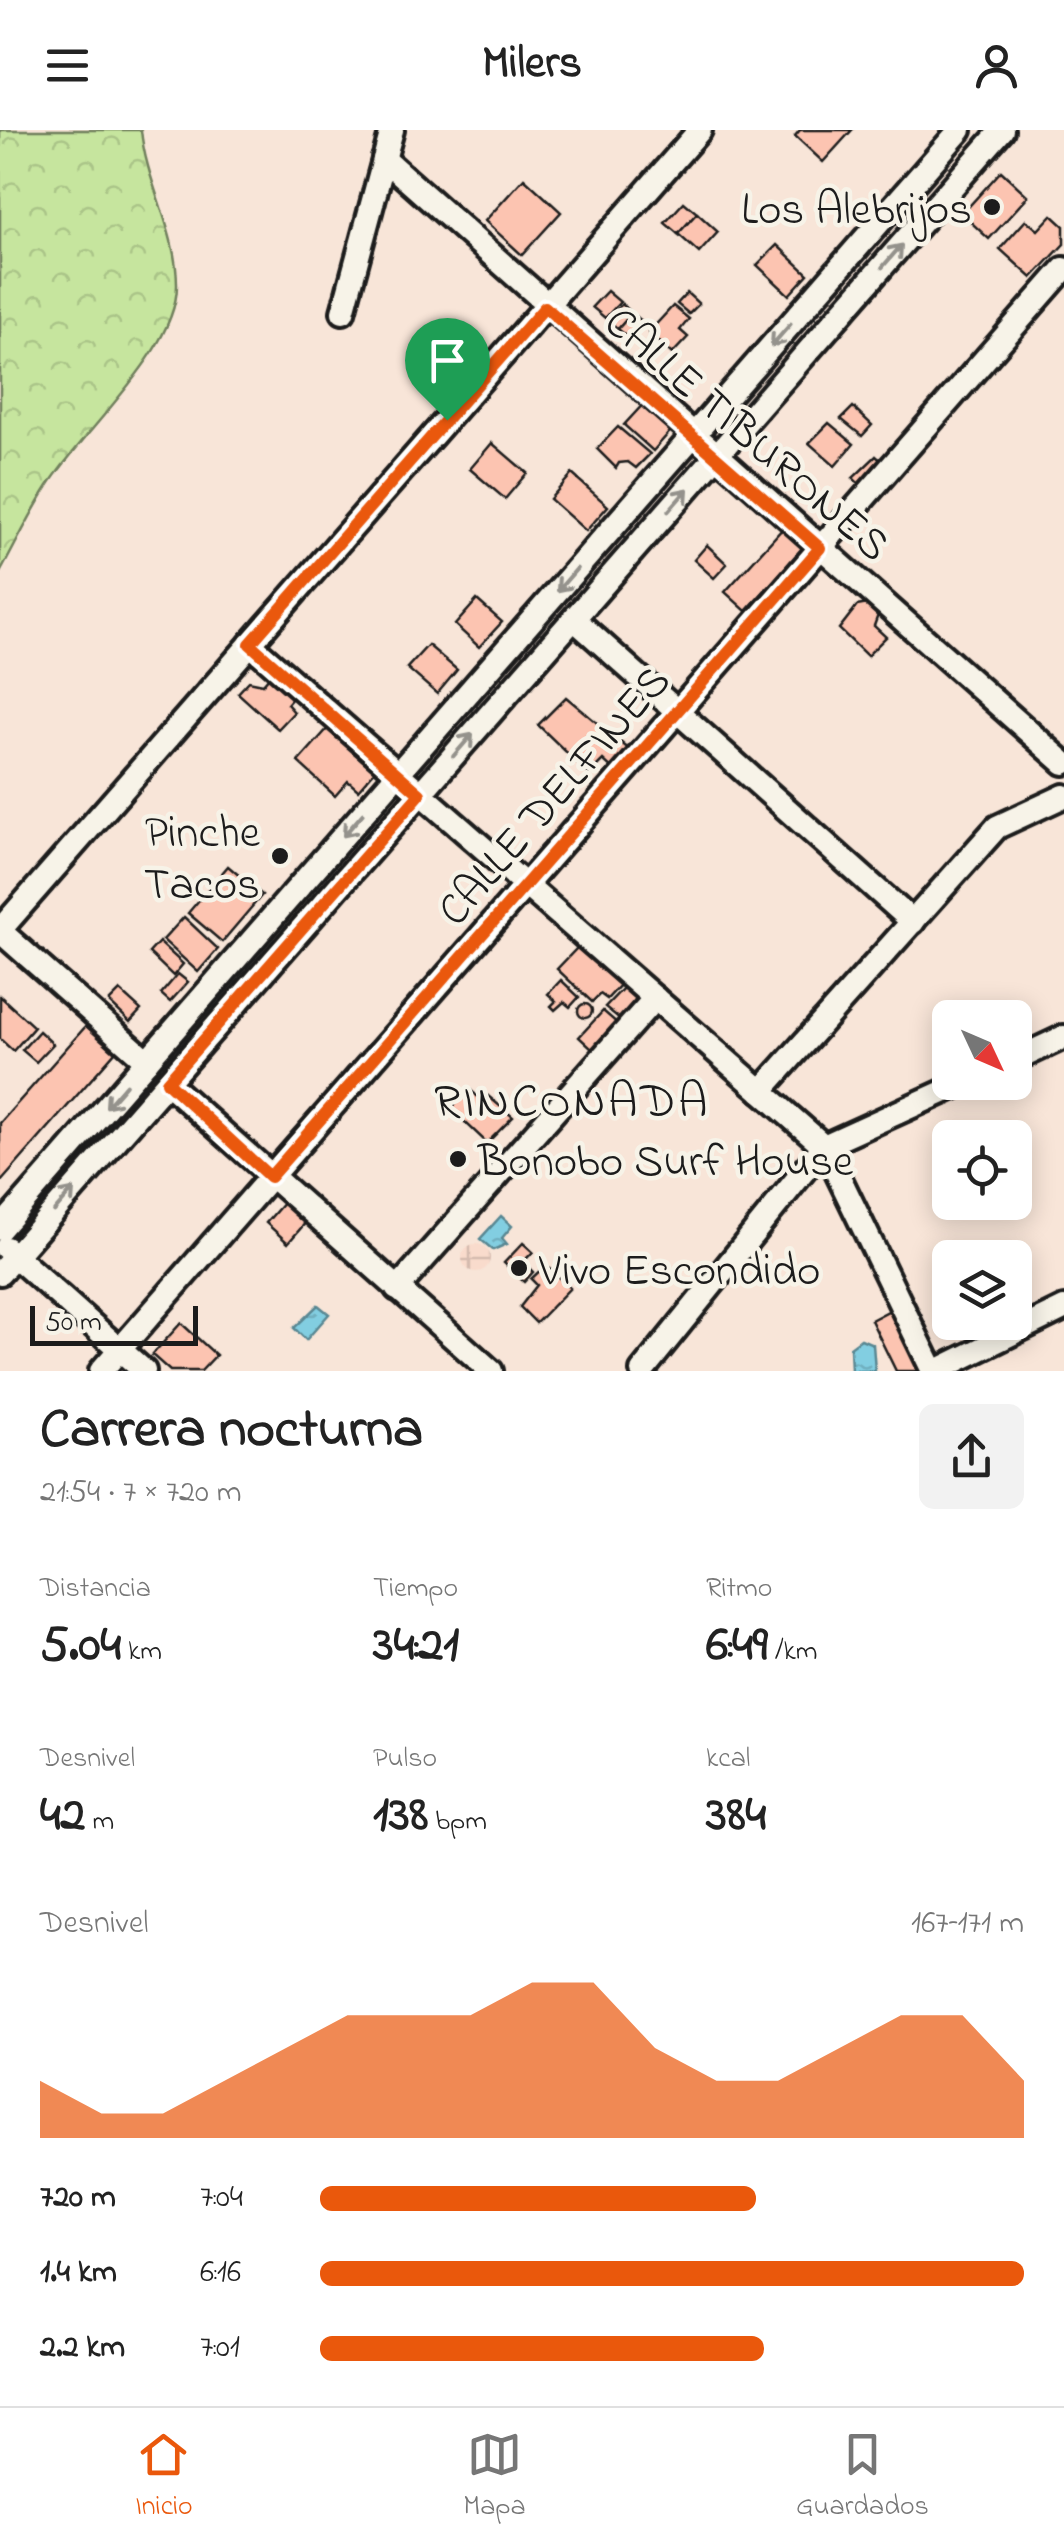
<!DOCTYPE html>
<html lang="es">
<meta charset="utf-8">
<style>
:root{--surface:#fff;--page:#f2f2f2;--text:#222;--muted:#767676;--line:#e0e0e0;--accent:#ea580c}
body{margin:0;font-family:"Indie Flower",sans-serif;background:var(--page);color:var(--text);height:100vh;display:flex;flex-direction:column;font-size:38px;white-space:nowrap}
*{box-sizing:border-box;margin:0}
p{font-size:32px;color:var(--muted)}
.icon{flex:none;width:55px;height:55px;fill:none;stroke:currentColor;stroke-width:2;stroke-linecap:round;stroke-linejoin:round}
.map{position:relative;height:1241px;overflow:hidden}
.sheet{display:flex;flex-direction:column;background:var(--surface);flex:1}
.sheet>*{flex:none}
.needle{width:65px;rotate:134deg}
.buttons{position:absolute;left:932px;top:870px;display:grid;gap:20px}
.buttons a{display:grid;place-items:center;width:100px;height:100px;border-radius:15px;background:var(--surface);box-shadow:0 5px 25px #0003;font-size:50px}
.scale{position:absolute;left:30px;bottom:25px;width:168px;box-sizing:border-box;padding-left:10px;border:5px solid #1c1c1c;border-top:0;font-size:28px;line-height:35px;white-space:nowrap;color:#1c1c1c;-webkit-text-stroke:8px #f7f3e8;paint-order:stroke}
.pin{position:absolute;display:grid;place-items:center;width:85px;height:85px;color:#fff;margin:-102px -42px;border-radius:50% 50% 50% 0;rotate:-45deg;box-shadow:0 0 10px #0007}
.pin .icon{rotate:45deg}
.round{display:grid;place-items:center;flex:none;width:105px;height:105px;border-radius:15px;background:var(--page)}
.overview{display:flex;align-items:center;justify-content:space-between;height:170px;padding:0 40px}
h1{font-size:55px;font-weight:700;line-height:75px}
.figures{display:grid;grid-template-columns:repeat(3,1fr);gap:15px;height:170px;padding:10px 40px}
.figures div{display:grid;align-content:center}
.figures b{font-size:50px;font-weight:700}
.figures small{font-size:28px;font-weight:400}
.figures p{font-size:28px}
.chart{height:280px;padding:20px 40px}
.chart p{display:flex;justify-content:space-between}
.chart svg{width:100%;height:180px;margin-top:10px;fill:var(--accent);opacity:.7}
ul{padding:0 40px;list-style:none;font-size:32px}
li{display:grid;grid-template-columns:160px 120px 1fr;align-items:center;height:75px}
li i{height:25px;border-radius:12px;background:var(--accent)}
header{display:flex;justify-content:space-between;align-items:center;height:130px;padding:0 40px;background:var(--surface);font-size:45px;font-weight:700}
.dock{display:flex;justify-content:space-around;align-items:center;height:140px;border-top:2px solid var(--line);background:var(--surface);font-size:28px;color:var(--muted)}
.dock a{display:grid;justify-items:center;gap:5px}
.dock .selected{color:var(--accent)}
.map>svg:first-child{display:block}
</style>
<header><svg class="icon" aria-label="menu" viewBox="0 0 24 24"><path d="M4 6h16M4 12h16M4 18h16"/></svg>Milers<svg class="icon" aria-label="person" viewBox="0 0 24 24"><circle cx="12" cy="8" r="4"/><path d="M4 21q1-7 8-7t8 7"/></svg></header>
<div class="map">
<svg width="1064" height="1241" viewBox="0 0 1064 1241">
<defs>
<pattern id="industrial-grid" width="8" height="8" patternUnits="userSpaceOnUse" patternTransform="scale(2.5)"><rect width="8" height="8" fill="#f9dbcc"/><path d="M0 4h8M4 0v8" fill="none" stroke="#d5bbaf"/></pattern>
<pattern id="forest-crowns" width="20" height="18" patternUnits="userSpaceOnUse" patternTransform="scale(2.5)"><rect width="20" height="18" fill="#c6e59e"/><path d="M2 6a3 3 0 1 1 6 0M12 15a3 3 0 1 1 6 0" fill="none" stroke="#aac488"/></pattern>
<pattern id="water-ripples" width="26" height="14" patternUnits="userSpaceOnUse" patternTransform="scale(2.5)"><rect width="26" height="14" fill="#82cee1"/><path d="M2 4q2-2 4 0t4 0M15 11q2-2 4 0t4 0" fill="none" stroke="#70b0c0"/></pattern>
</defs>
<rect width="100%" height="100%" fill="#f8e5d8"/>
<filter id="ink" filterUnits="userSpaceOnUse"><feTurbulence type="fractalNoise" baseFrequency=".01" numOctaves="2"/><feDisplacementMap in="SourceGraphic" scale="20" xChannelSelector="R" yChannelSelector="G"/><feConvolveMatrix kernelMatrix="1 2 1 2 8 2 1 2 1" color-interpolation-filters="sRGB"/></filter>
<g filter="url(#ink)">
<circle fill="url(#industrial-grid)" cx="476" cy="1128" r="14"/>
<path fill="url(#forest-crowns)" stroke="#71805d" stroke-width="2.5" d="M 0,0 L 141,0 C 146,53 177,101 177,155 C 177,220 84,299 48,356 C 30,384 16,414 0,443 Z"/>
<g fill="url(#water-ripples)" stroke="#598792" stroke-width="2.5">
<polygon points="501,1086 512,1096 502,1108 507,1114 493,1120 480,1109"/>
<polygon points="318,1175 329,1184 306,1210 294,1198"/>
<polygon points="861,1209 873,1214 875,1241 851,1241 850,1217"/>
</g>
<g fill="#fcc4b1" stroke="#1c1c1c" stroke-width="2.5">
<polygon points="800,0 852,0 823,32 795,6"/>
<polygon points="1001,41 1028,66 989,109 962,84"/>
<polygon points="524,48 561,82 522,125 485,91"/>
<polygon points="684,72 697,83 678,104 665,93"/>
<polygon points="697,83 718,102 699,123 678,104"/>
<polygon points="1052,85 1064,96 1064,114 1032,148 1000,119 1026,90 1038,100"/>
<polygon points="777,115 808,144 789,165 757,135"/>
<polygon points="607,161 620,172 605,188 592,177"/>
<polygon points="687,163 699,174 689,184 677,174"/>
<polygon points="622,174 632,183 618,199 608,190"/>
<polygon points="673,176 689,189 680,200 688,207 672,224 649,202"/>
<polygon points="632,183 644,193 630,209 618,199"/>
<polygon points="647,270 675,296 653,321 624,295"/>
<polygon points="853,277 872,295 862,306 841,289"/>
<polygon points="829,293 854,314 835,336 809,313"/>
<polygon points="618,297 650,324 636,338 628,332 619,333 616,338 597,319"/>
<polygon points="492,313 527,343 505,369 470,339"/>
<polygon points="876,326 886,335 864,359 853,348"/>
<polygon points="572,344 608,376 586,401 550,369"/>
<polygon points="784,397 805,416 746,481 725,462"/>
<polygon points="707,415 727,434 714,448 694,430"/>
<polygon points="477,470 502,492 479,517 455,495"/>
<polygon points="868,474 878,485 874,496 886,507 867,526 839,499 857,476"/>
<polygon points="428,515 457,540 437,564 407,538"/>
<polygon points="275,540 299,560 287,574 294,582 278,599 238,563 249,551 263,554"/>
<polygon points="566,567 631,621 615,641 603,630 589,644 538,595"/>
<polygon points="330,596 377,638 358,660 348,651 335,666 298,632"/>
<polygon points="228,736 262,765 222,812 188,783"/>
<polygon points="184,787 218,819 198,842 163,810"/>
<polygon points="159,812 183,834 173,846 149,823"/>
<polygon points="578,817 621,854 607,869 600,864 592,872 557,839"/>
<polygon points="178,844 188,852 170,872 161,864"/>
<polygon points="561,850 579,867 570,877 564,872 555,880 551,876 556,871 548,864"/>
<polygon points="628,853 642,866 620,889 605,877"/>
<polygon points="120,861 141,880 130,892 109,872"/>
<polygon points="0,866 34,897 13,921 0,909"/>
<circle cx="585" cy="881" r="7"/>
<polygon points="603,881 618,894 593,920 579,907"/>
<polygon points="86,896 115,922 0,1053 0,993"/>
<polygon points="39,901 53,914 36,932 22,920"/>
<polygon points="469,959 483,971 488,966 513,987 487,1013 451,979"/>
<polygon points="285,1071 307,1091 288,1113 266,1093"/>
<polygon points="523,1113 533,1122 523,1132 533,1142 524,1152 504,1133"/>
<polygon points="546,1135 570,1158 536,1193 520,1177 537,1155 531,1149"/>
<polygon points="892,1179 923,1241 896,1241 871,1190"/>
<polygon points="181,1193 216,1225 201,1241 170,1241 152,1225"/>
</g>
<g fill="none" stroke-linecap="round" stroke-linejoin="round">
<defs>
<g id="minor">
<polyline points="384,29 1064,633"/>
<polyline points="343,182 392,0"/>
<polyline points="574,489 913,792"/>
<polyline points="250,514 824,1016 933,1241"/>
<polyline points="0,800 700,0"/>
<polyline points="0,801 147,931"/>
<polyline points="1015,930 1064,907"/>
<polyline points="167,953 491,1241"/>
<polyline points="761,961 997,697 1064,666"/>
<polyline points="0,1099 960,0"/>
<polyline points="6,1118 144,1241"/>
<polyline points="0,1143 1002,0"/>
<polyline points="397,1159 655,868"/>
<polyline points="101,1241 1064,139"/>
<polyline points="642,1241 824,1016 965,952"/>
<polyline points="936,1241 1064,1178"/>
</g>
</defs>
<use href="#minor" stroke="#1c1c1c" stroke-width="30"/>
<use href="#minor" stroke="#f7f3e8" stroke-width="22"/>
</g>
<defs><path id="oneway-shaft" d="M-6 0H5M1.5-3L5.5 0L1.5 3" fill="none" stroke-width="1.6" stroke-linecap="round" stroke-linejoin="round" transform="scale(2.5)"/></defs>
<g stroke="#94928c">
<use href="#oneway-shaft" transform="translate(892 126) rotate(-49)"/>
<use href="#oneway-shaft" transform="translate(781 205) rotate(131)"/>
<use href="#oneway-shaft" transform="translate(678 370) rotate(-49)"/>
<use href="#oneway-shaft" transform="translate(567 450) rotate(131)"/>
<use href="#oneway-shaft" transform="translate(463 615) rotate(-49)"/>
<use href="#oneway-shaft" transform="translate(353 695) rotate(131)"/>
<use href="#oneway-shaft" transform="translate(116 966) rotate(131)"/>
<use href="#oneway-shaft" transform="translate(64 1070) rotate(-49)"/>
</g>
</g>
<g fill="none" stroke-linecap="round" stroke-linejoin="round" filter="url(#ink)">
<defs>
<polygon id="route" points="545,177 820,418 270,1047 167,952 420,664 250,514"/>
</defs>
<use href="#route" stroke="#fff" stroke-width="20"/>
<use href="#route" stroke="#ea580c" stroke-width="12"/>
</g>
<g fill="#1c1c1c" stroke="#f7f3e8" stroke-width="4">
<circle cx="992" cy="77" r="10"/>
<circle cx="280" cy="726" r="10"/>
<circle cx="458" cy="1029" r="10"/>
<circle cx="519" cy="1138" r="10"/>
</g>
<g text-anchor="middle" stroke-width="9" stroke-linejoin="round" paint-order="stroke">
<g font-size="45" fill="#1c1c1c" stroke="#f7f3e8" text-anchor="end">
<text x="972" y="93">Los Alebrijos</text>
<text x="260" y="716">Pinche<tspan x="260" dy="52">Tacos</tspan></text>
<text x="478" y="1045" text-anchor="start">Bonobo Surf House</text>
<text x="539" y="1154" text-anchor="start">Vivo Escondido</text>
</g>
<g font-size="45" fill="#1c1c1c" stroke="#f7f3e8">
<text transform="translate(749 302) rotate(41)" y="16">CALLE TIBURONES</text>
<text transform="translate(552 664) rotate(-49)" y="16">CALLE DELFINES</text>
</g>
<g font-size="48" letter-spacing="2.5" fill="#1c1c1c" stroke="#f7f3e8">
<text x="572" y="986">RINCONADA</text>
</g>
</g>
</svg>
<div class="buttons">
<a><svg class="needle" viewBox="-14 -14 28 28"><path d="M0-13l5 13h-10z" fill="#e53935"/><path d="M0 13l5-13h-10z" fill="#767676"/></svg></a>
<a><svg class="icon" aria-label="locate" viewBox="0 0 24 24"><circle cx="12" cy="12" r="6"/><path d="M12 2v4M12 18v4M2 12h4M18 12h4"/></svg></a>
<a><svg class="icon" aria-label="layers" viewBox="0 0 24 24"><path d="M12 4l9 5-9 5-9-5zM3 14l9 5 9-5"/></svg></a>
</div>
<div class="scale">50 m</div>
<div class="pin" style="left:447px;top:290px;background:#1e9e55"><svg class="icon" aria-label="arrive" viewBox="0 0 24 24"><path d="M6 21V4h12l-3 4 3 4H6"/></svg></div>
</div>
<section class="sheet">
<div class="overview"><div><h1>Carrera nocturna</h1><p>21:54 · 7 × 720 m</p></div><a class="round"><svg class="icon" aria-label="share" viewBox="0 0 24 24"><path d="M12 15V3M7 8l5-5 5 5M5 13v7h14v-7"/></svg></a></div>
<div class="figures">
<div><p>Distancia</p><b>5.04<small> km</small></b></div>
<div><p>Tiempo</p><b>34:21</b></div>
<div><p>Ritmo</p><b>6:49<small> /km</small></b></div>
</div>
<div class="figures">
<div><p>Desnivel</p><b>42<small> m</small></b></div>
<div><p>Pulso</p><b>138<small> bpm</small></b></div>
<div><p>kcal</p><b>384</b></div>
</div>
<div class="chart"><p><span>Desnivel</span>167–171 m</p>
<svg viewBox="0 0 160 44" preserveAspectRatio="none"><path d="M0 44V30L10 38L20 38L30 30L40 22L50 14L60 14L70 14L80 6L90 6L100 22L110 30L120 30L130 22L140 14L150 14L160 30V44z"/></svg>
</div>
<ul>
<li><b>720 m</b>7:04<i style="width:62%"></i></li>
<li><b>1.4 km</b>6:16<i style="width:100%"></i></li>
<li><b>2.2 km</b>7:01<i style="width:63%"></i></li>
</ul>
</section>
<nav class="dock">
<a class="selected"><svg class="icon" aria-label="home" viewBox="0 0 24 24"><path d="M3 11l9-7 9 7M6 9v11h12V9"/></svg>Inicio</a>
<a><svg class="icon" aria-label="map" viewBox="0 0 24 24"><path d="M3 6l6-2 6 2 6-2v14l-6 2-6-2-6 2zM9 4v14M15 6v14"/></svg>Mapa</a>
<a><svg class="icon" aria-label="saved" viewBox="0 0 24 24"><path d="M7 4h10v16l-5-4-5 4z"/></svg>Guardados</a>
</nav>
